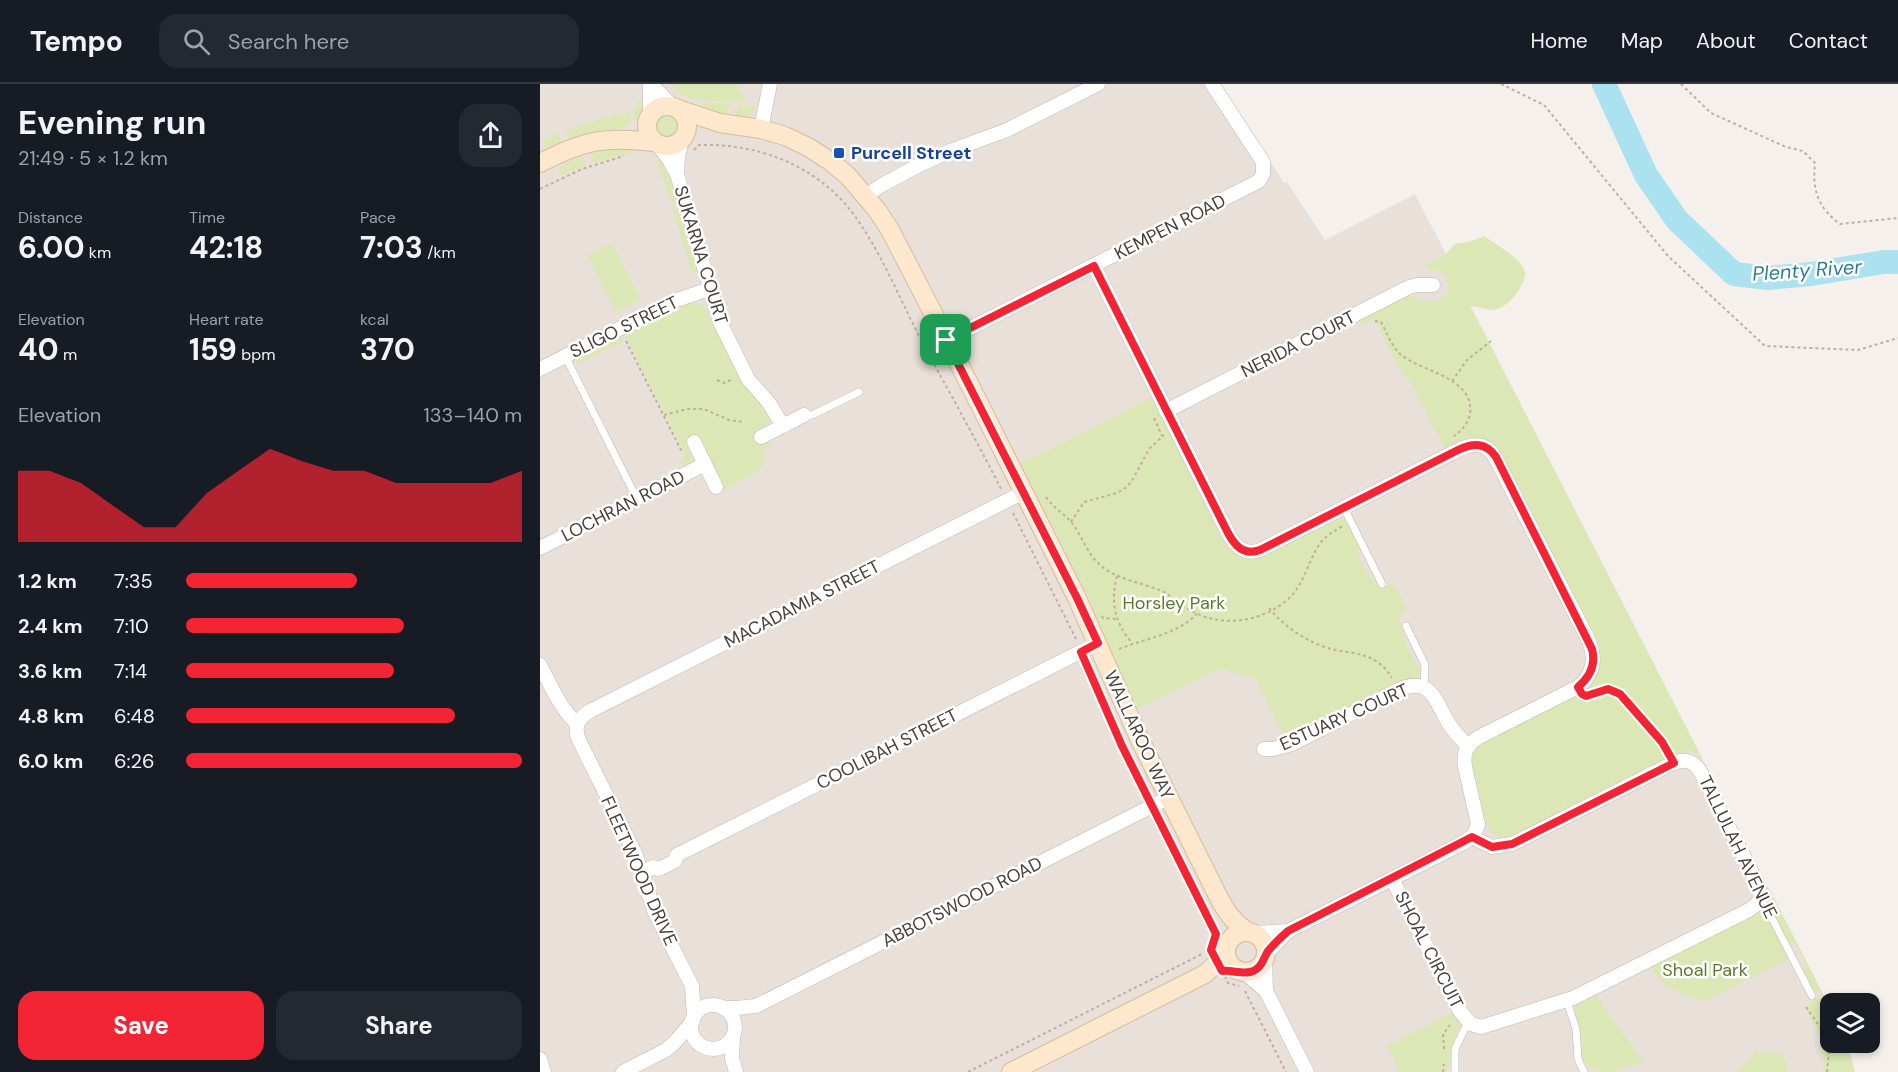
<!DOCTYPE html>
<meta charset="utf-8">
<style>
:root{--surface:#171b24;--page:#242831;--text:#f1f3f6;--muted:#9ea1a6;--line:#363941;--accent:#f32433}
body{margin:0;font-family:"DM Sans",sans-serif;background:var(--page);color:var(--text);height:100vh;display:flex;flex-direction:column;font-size:22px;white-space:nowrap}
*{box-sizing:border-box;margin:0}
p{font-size:20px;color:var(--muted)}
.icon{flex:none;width:33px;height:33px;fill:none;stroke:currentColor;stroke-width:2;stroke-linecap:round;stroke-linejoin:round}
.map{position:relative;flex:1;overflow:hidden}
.sheet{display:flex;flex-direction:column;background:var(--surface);width:540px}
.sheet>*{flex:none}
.controls{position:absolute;left:1280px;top:909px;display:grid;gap:12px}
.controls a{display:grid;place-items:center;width:60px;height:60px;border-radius:12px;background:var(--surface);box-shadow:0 3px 9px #0003;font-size:30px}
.pin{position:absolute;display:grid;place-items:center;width:51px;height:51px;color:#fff;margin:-26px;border-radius:12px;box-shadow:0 3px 9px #0006}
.round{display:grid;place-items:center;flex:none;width:63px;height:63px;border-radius:18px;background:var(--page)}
.headline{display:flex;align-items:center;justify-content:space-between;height:102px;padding:0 18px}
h1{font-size:33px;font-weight:700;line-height:45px}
.metrics{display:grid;grid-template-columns:repeat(3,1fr);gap:9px;height:102px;padding:6px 18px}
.metrics div{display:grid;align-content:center}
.metrics b{font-size:30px;font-weight:700}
.metrics small{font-size:16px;font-weight:400}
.metrics p{font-size:16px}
.chart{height:168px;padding:12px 18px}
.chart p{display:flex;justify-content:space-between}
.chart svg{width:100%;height:108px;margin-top:6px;fill:var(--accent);opacity:.7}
.cta{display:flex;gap:12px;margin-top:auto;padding:12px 18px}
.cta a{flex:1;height:69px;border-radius:18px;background:var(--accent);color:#fff;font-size:24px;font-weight:700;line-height:69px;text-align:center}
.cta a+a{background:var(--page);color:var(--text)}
ul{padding:0 18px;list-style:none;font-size:20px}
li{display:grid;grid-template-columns:96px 72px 1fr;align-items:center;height:45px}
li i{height:15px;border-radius:8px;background:var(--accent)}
header{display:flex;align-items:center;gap:36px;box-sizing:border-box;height:84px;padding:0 30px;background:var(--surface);border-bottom:2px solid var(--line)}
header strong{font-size:28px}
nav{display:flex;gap:33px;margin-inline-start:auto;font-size:21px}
.search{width:420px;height:54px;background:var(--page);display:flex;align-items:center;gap:15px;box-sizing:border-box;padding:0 21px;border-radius:18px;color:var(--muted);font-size:22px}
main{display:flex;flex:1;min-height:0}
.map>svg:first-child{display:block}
</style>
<header>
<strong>Tempo</strong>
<div class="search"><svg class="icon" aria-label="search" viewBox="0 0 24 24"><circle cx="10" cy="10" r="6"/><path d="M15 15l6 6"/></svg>Search here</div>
<nav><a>Home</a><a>Map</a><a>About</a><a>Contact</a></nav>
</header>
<main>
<section class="sheet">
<div class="headline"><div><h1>Evening run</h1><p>21:49 · 5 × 1.2 km</p></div><a class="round"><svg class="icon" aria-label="share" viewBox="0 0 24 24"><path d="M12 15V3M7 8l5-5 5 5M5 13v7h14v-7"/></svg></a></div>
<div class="metrics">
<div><p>Distance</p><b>6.00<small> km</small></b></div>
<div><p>Time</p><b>42:18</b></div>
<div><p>Pace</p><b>7:03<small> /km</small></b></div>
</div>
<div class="metrics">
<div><p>Elevation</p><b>40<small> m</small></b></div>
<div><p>Heart rate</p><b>159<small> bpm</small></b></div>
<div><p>kcal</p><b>370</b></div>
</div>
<div class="chart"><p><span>Elevation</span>133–140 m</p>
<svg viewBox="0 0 160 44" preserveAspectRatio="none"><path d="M0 44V15L10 15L20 20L30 29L40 38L50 38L60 24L70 15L80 6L90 11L100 15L110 15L120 20L130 20L140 20L150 20L160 15V44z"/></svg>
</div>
<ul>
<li><b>1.2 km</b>7:35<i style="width:51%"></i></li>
<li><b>2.4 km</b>7:10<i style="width:65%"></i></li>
<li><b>3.6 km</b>7:14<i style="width:62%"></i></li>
<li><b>4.8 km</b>6:48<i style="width:80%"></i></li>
<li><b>6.0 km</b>6:26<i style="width:100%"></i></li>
</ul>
<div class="cta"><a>Save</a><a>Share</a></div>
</section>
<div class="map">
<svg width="1358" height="988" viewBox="0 0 1358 988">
<rect width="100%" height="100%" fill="#f5f0eb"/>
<polygon fill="#e9e0d9" points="0,0 680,0 744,99 747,98 785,156 875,110 906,170 905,172 1290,924 1290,958 1307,959 1315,988 0,988"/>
<g fill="#dce7b6">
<polygon points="131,0 197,0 206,17 204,18 153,16 139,9"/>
<path d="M 105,16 C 105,25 105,35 94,37 L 94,25 L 99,17 Z"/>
<polygon points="162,19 190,20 187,32 162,26"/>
<polygon points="197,21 214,22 217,25 206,33 196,34"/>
<polygon points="91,28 90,41 75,47 61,46 29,54 25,47 56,36"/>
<circle cx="127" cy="42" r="10"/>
<polygon points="19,49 21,58 7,64 2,56"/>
<polygon points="93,64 93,68 53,79 49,67 61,65"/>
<polygon points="41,69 47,81 20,92 18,83 35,76"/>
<polygon points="116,76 122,76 126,83 136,116 131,118"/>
<polygon points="133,125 139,125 157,187 152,191"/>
<path d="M 944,152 C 954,159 984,176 985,189 C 985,196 980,205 976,210 C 971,217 962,225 953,226 C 946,226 937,222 930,222 L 1162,674 L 1152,667 L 1140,668 L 976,750 C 948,763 945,735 941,715 C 938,703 935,691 932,678 C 931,669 936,664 943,659 L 1043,608 C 1057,595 1062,581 1059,562 L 1017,478 L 1007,467 L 1006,456 L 958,363 C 938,347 926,354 905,364 L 868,293 L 865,295 L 834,235 L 821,242 L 820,237 L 867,212 C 878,210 887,222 898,217 C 916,209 909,185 889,185 L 886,180 L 905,171 L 915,160 L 932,157 Z"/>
<polygon points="72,159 101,216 76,228 47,171"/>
<path d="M 149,219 L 159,220 L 167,227 L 201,296 L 222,321 L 229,334 L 227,340 L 217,346 L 224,359 L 227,358 L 231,362 L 221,367 L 225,374 L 220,387 L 182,406 L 181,401 L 183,399 L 161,355 L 147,362 C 152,371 155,377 144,383 L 141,379 L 144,368 L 86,253 L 86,250 Z"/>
<polygon points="81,252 84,257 37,280 36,275"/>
<path d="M 612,313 L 681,453 C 691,468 702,478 721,473 L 802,433 C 808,439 817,454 819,463 C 819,466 818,469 819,473 C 823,486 832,495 840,505 L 854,500 L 867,526 L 858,534 L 864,548 L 864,555 L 875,579 L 882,586 L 878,593 L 860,597 L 745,654 L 715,594 L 679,585 L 597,625 L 582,590 L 576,585 L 553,530 L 553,522 L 510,436 L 502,430 L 478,381 Z"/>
<polygon points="1229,804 1290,924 1290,958 1307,959 1315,988 1284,988 1281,954 1265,924 1274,916 1282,913 1279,906 1274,907 1263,885 1265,878 1255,859 1248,857 1229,820 1231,814"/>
<path d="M 1220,828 L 1229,836 L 1249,875 L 1165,917 C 1145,910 1117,905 1113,882 Z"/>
<path d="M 1055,911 L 1060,918 L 1104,978 L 1071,988 L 1059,988 L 1058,985 L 1046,982 C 1041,972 1042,963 1041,952 C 1040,941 1035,932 1035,921 Z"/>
<polygon points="912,929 920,941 912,963 911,979 907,984 907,988 860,988 847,962"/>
<polygon points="1215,968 1243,970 1249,988 1199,988 1198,986"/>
</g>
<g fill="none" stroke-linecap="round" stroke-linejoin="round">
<polyline stroke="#aae2ef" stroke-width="24" points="1064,0 1106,91 1137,136 1194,190 1228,194 1271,190 1344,178 1358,178"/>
<defs>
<g id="lane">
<polyline points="25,272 97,415"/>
<polyline points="264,331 272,331 319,308"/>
<polyline points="804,424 842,500"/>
<polyline points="866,542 885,581 884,603"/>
<polyline points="1219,816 1234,838 1272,912"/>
<polyline points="1027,917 1036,945 1038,975 1044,988"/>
<polyline points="915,988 915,965 928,938"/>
</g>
<g id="street">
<polyline points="111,0 133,23"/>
<polyline points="110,30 110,0"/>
<polyline points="221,45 230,0"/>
<polyline points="117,60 128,74 137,90 180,238 208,295 229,319 243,342"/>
<polyline points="137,89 138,73 142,55"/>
<polyline points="327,111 342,101 381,80 410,67 467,46 558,0"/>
<path d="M 554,182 L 688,449 C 695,462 704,472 720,466 L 918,366 C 933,359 946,358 955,373 L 1048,555 C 1056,573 1055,590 1038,603 L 939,653 C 926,662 923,667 925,683 L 938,740 L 934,751 L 923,759 L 748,847 L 726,870"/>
<polyline points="407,256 719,97 723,90 723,78 672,0"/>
<polyline points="0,285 134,217 169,205"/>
<polyline points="626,327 869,203 877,201 893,201"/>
<polyline points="221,353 264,331"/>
<polyline points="154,358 176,403"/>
<polyline points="0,464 165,380"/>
<path d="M 0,581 C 11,602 20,624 37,640"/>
<path d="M 724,665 L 733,665 L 752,660 L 858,606 C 891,591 895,617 909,640 C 914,648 921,655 928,662"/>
<polyline points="102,789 113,783 119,785 135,777 137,771 558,559"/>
<path d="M 852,795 L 920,927 L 931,940 L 941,943 L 1033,914 L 1209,826 L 1217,820 L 1221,813 L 1218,800 L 1160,687 C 1152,675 1143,675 1131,680 L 972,760 L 952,763 L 932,753"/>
<polyline points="714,849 748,847"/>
<polyline points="725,876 726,907"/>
<polyline points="704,888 726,907 767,988"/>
<circle cx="173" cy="943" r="22"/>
<polyline points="183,924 196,924 216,922 628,714"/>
<path d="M 154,933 L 152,902 L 115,829 L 95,769 L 39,656 C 33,642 39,633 52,626 L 484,408"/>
<polyline points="193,953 192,974 196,988"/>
<polyline points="0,975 4,988"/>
<polyline points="83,988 126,966 135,958 153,937"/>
</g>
<g id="secondary">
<circle cx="127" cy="42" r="20"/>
<path d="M 138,25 L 180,39 L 221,45 L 245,52 L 268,63 L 290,77 L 308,92 L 337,126 L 350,146 L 407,256 L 537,514 L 599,654 L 677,810 C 685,826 693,838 708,848"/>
<path d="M 0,79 C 22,68 47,56 72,56 C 86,55 100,57 114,58"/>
<circle cx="706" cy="868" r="20"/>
<polyline points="471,988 665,890 678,878 686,867"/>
</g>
</defs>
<use href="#lane" stroke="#c3b8b1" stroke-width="8"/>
<use href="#street" stroke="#c3b8b1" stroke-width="15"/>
<use href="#secondary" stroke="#d6bb9f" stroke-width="20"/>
<g stroke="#c2ae9f" stroke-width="2" stroke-dasharray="3 3" stroke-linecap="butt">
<polyline points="961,0 1004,21 1128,172 1225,262 1318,266 1358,254"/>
<path d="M 1141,0 L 1171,29 L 1246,63 L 1263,67 L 1275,79 C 1272,106 1278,124 1300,140 L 1358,134"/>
<path d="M 154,66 L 159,61 C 220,59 281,83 317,135 C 342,171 359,213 379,252 C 406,303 435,353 461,405"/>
<polyline points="0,105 42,85 84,72"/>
<path d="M 835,237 L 841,238 C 847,249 851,261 860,270 C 881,288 935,293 930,330 C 928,339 922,347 914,352"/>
<polyline points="86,257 142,368"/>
<polyline points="177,296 184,299 193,295"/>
<polyline points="912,297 927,276 951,257"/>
<polyline points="124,331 147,325 164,325 189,336 204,338"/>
<polyline points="614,334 622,352"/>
<path d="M 506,413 C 513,424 524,429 532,439 C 542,452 547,469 559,480 C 576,496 601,498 622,507 C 632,512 639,520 648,525 C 679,544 719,539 746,517 C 766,500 767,477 781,458 C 787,451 794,447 803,442"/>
<polyline points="473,429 536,555"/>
<polyline points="531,438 544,418 577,409 587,403 593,395 609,365 624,351"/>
<path d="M 577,492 C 570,518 575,540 593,560"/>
<path d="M 729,524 C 743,541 761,554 782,562 C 808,572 834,564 852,594"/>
<polyline points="562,532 563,534 577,535"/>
<path d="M 579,565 C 606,554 636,551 657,530"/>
<polyline points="546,580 582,662 606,711"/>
<polyline points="1049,612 1068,605 1077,608 1128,667"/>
<polyline points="618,735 676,850 674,856"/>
<polyline points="685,892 688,899 699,902"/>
<polyline points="705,907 746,988"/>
<polyline points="1266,923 1290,957"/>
<polyline points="904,965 903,950 910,941"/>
<polyline points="428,988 662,870"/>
<polyline points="903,988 904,980"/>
<polyline points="1287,988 1290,958"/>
</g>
<use href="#lane" stroke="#fff" stroke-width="7"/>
<use href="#street" stroke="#fff" stroke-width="14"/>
<use href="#secondary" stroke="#fde7cd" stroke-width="18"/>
</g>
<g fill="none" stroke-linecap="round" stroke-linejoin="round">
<defs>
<path id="route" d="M 554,182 L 688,449 C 695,462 704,472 720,466 L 918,366 C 933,359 946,358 956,373 L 1052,565 C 1056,580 1050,593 1038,603 L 1042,610 L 1046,612 L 1068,605 L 1080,610 L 1122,658 L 1134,679 L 972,760 L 952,763 L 932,753 L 748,847 C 741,853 734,860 728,867 C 723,875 722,885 710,888 C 702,890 691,886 682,887 L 671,866 L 676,850 L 582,662 L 541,568 L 558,559 L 537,514 L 406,256 Z"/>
</defs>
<use href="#route" stroke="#fff" stroke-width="12"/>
<use href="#route" stroke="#f32433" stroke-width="8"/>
</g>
<rect fill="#1a4fb4" stroke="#fff" stroke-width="2" x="293" y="63" width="12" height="12" rx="3"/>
<g text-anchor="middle" stroke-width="5" stroke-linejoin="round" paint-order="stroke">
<g font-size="18" font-weight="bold" fill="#164399" stroke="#fff" text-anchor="start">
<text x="311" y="75">Purcell Street</text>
</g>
<g font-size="18" fill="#493f39" stroke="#fff">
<text transform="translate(630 143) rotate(-27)" y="6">KEMPEN ROAD</text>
<text transform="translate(161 171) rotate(73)" y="6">SUKARNA COURT</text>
<text transform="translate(84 243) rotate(-26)" y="6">SLIGO STREET</text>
<text transform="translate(758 260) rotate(-27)" y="6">NERIDA COURT</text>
<text transform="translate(83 422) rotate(-27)" y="6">LOCHRAN ROAD</text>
<text transform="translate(262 520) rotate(-27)" y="6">MACADAMIA STREET</text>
<text transform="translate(804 633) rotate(-24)" y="6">ESTUARY COURT</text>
<text transform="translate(599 651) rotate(65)" y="6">WALLAROO WAY</text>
<text transform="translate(347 665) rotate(-27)" y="6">COOLIBAH STREET</text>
<text transform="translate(1198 763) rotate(64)" y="6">TALLULAH AVENUE</text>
<text transform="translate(99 787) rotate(66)" y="6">FLEETWOOD DRIVE</text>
<text transform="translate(422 818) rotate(-27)" y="6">ABBOTSWOOD ROAD</text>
<text transform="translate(889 866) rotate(63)" y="6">SHOAL CIRCUIT</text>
</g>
<g font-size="18" fill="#5b7a2d" stroke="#fff">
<text x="634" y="525">Horsley Park</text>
<text x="1165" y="892">Shoal Park</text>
</g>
<g font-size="20" font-style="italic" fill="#2d7e93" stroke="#fff">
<text transform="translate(1267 186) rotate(-4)" y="7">Plenty River</text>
</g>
</g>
</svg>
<div class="controls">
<a><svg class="icon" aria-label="layers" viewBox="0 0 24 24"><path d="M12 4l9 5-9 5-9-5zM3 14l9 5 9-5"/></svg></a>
</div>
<div class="pin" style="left:406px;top:256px;background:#1e9e55"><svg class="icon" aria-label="arrive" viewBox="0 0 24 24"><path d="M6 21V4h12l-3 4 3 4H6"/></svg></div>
</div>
</main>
